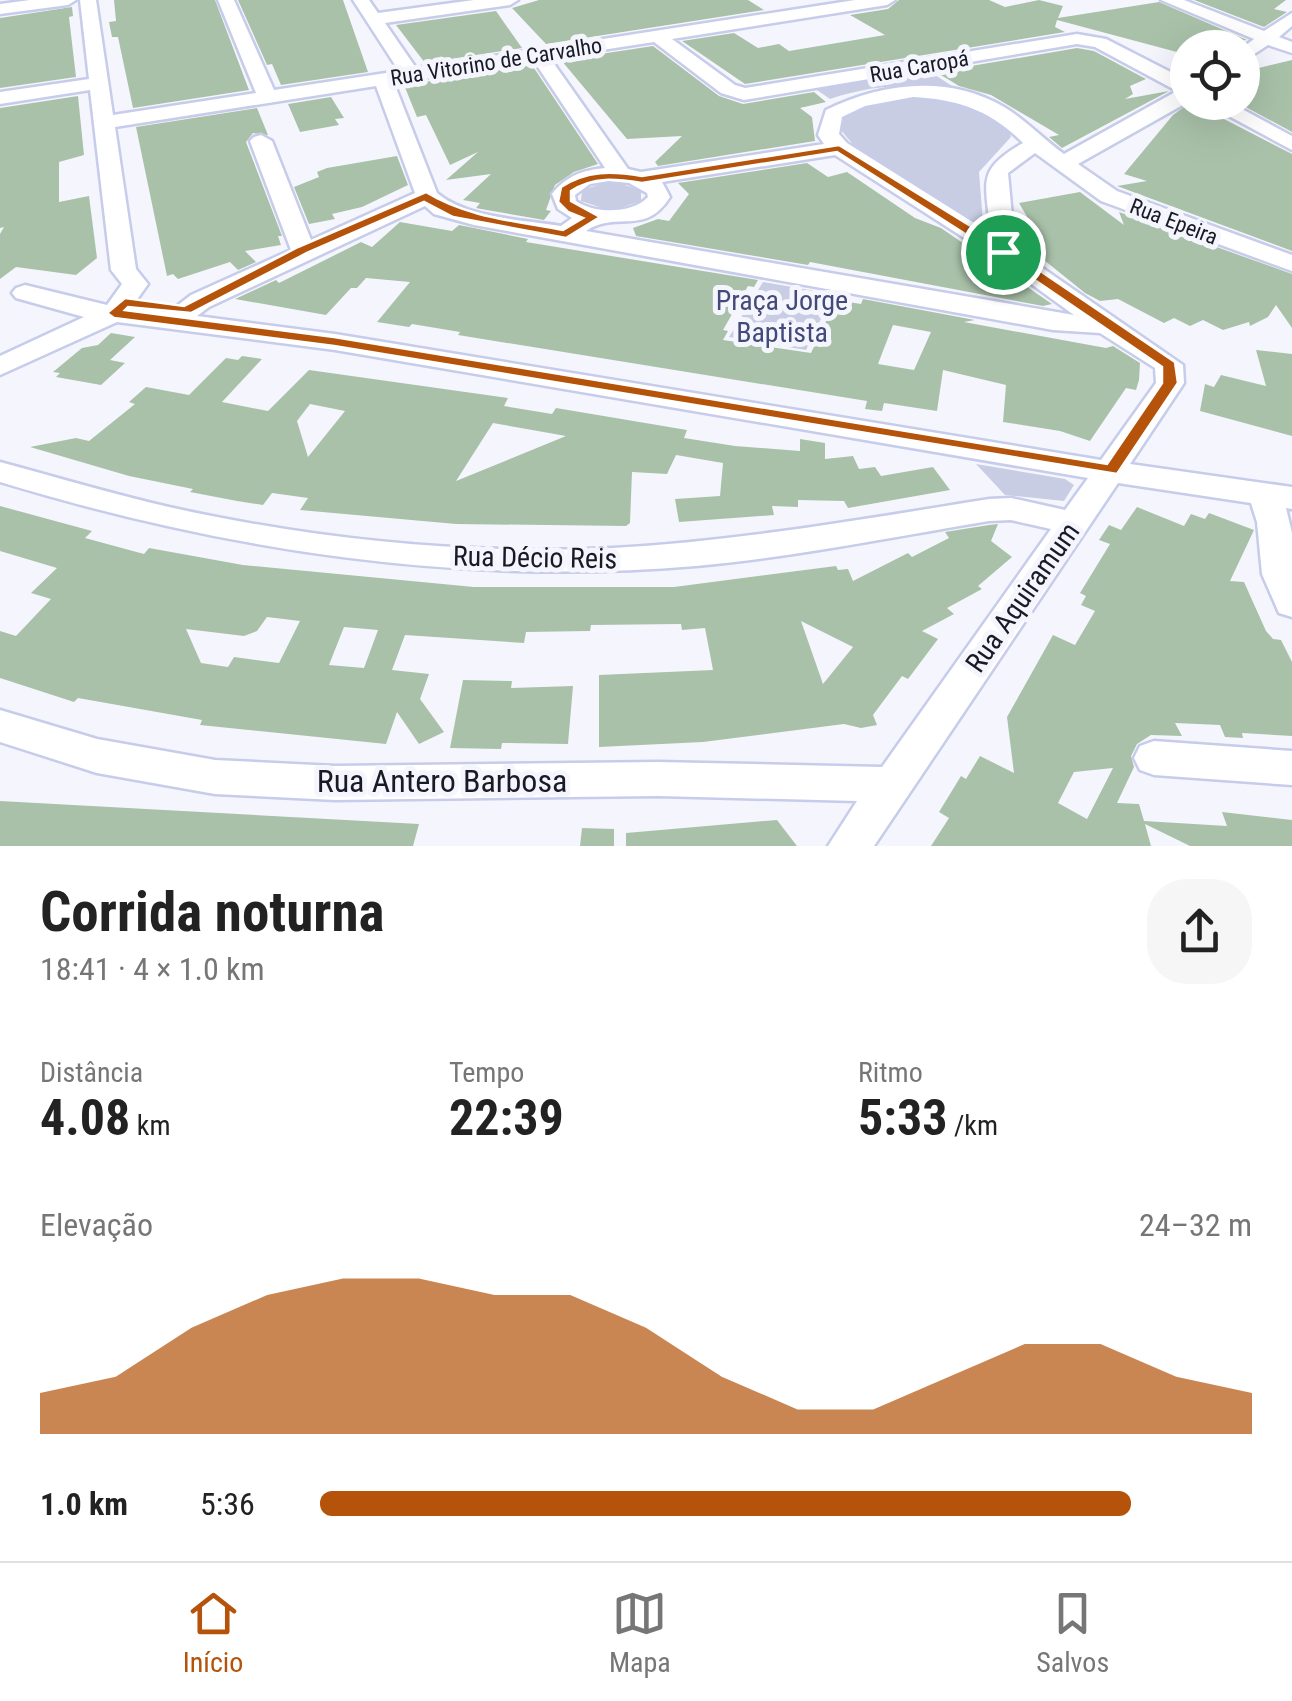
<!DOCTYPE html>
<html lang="pt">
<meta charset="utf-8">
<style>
:root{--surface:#fff;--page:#f6f6f6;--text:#222;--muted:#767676;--line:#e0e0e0;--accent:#b45309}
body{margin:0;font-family:"Roboto Condensed",sans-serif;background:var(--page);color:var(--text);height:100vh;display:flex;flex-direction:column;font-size:38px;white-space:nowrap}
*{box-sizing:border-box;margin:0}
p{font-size:32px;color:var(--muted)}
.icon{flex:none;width:55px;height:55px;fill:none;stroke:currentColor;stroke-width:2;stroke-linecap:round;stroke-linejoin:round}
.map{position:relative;height:846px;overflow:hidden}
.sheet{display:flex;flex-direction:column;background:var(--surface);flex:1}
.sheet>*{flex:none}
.buttons{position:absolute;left:1170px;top:30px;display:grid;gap:20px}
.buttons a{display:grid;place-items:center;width:90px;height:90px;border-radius:50%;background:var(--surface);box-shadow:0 10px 40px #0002;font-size:50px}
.pin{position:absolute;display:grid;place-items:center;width:85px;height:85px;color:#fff;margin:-42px;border:5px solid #fff;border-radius:50%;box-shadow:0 2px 10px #0007}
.round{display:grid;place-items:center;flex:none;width:105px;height:105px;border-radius:40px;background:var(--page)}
.summary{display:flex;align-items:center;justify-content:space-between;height:170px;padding:0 40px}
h1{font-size:55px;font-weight:700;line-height:75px}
.metrics{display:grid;grid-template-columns:repeat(3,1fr);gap:15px;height:170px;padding:10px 40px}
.metrics div{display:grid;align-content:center}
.metrics b{font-size:50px;font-weight:700}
.metrics small{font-size:28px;font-weight:400}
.metrics p{font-size:28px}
.chart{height:280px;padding:20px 40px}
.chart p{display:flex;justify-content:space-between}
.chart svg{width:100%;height:180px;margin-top:10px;fill:var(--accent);opacity:.7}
ul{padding:0 40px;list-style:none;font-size:32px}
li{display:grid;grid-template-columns:160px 120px 1fr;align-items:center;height:75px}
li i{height:25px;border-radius:12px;background:var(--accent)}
.menu{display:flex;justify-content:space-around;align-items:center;height:140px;border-top:2px solid var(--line);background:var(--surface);font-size:28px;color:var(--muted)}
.menu a{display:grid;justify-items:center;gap:5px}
.menu .on{color:var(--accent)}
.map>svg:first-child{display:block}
</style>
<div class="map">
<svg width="1292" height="846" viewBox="0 0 1292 846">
<rect width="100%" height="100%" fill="#f5f6fd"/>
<g fill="#c8cde4">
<path d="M 924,68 L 960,91 C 913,83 875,84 830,99 L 814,88 Z"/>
<polygon points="899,95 940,96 1007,122 1011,137 979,172 983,222 970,220 855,147 840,129 845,111"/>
<polygon points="611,181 641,190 641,201 611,211 581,201 582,190"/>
<polygon points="763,282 833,294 806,350 729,337"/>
<polygon points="976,464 1065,479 1074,485 1064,501 1005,495"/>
</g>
<g fill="#a9c1a9" fill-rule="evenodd">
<polygon points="114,0 215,0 249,90 133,108 118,37 112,37 109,22 116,21"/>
<polygon points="238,0 343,0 368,72 281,85 272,64 267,65"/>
<polygon points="539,0 748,0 764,10 546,44 512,8"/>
<polygon points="899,0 989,0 1005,7 1039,0 1063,6 1058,18 1159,2 1247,40 1221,42 1211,48 1188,48 1188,55 1057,20 1055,27 1065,32 745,84 682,41 734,33 758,48 779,44 789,51 885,35 850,15 888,9"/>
<polygon points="1194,0 1286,0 1274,9 1287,12 1264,27"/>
<polygon points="72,7 73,16 69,17 76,77 0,88 0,18"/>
<polygon points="496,11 522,48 425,63 396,25"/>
<polygon points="653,46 719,96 743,104 814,92 826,102 800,108 812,117 815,141 658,166 655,162 682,136 627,139 561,60"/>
<polygon points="1077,48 1094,51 1146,79 1130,86 1133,94 1125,99 1169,91 1062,148 1049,137 1059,135 991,95 959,86 936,72"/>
<polygon points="1292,60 1292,132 1242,105 1242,72"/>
<polygon points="532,65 598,164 574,172 555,185 546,210 551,211 544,220 481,209 476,208 480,203 463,200 491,174 446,180 478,152 450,165 426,115 417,117 404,85"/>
<polygon points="78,96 84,155 59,162 59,202 89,196 97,258 76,275 16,267 0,279 0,234 4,227 0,228 0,108"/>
<polygon points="331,97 344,118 335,119 339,125 300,132 288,104"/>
<polygon points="1191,102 1292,154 1292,251 1117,186 1147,181 1124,174 1173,115"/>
<polygon points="257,108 268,135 253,133 246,142 282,236 278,236 281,245 245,251 256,262 238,270 230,262 178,279 173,274 167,276 136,127"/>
<polygon points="397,156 408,185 362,207 332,214 335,219 309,224 294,187 319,177 317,172 327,168"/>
<polygon points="807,163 828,177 847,172 915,218 941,228 1052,304 1043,306 810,262 808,265 636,236 633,228 658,219 669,221 689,194 678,183"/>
<polygon points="1080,192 1124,225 1119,212 1292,274 1292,328 1276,305 1268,317 1250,326 1249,322 1223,330 1203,320 1190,326 1174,318 1164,323 1118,299 1100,301 1085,293 1039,256 1044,254 1030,240 1038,239 1024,220 1029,220 1019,203"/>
<path d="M 400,222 L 452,231 L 459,225 L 528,239 L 526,242 L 758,280 L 754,287 L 748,286 L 723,330 L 728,331 L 723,340 L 811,353 L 836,300 L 861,304 L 863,299 L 975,320 L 964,322 L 1106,348 L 1113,346 L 1140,363 L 1139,380 L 1136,390 L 1126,388 L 1090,441 L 1060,431 L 1003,422 L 1006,385 L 943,370 L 937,411 L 884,403 L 882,411 L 865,409 L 867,401 L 458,335 L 460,332 L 412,324 L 409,327 L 377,322 L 410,282 L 366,278 L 357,288 L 351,288 L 326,315 L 235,299 L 276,280 L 279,283 L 361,242 L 372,247 ZM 893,325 L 931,332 L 914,370 L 878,364 Z"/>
<polygon points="111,333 135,337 110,360 125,363 101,385 56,377 60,373 53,372 82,348 98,345"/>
<polygon points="1256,350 1292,354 1292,436 1200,411 1205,384 1214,387 1221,375 1266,386"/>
<path d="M 242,356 L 262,359 L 222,402 L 268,411 L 309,370 L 508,398 L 504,406 L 552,414 L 556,408 L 687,430 L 684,438 L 735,446 L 800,451 L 800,439 L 825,443 L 825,459 L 853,456 L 859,469 L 875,467 L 881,476 L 933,467 L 950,490 L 848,508 L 844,501 L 798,500 L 798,507 L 772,506 L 774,515 L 679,522 L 675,499 L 720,496 L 723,463 L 676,455 L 667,474 L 632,472 L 630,523 L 626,526 L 456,524 L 300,510 L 308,498 L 272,493 L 263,505 L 237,501 L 190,492 L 193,489 L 129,476 L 30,447 L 76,438 L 89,441 L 135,404 L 129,402 L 146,387 L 189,395 L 226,358 L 238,360 ZM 310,404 L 345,411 L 308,457 L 297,421 ZM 493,423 L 566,436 L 456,481 Z"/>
<path d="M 0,506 L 92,531 L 85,538 L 144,554 L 149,548 L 243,565 L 474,587 L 674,587 L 836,566 L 838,570 L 848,569 L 853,581 L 908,553 L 912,557 L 949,538 L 945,532 L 989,525 L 998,524 L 991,541 L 1012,557 L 978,586 L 982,589 L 947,608 L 954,614 L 922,631 L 938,639 L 908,679 L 902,676 L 873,715 L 877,725 L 861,728 L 844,724 L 703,742 L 599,747 L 599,675 L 713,670 L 705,628 L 682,630 L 681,624 L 591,625 L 590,631 L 526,632 L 524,643 L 405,635 L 392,670 L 429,674 L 420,699 L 444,732 L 419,744 L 397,712 L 386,744 L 200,725 L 202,720 L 78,698 L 74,702 L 0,678 L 0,631 L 16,636 L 51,599 L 31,593 L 57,568 L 0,551 ZM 267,617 L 300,621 L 279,663 L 234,657 L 228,667 L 201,663 L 186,629 L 244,636 L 257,631 ZM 801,621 L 853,647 L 823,684 ZM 344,627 L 378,630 L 364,668 L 329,665 Z"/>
<path d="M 1137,507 L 1184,526 L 1191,514 L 1205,519 L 1209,513 L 1254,530 L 1230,581 L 1244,582 L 1266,631 L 1273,639 L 1281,640 L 1292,662 L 1292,736 L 1242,733 L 1243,738 L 1225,737 L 1220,725 L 1175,723 L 1182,736 L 1151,735 L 1137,744 L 1131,756 L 1134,767 L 1117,803 L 1139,804 L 1144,821 L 1227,826 L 1222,812 L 1292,820 L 1292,846 L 1190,846 L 1145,824 L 1151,846 L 931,846 L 949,818 L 939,812 L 961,776 L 966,779 L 980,756 L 1014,773 L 1007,717 L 1053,635 L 1075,645 L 1095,611 L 1081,605 L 1086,596 L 1080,593 L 1110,544 L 1099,540 L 1109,525 L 1121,530 ZM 1113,768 L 1087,819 L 1058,803 L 1074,772 Z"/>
<polygon points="463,680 512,681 511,688 573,686 568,744 502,743 501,749 450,748"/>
<polygon points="0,801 419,824 413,846 0,846"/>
<polygon points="777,820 797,846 626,846 626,833"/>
<polygon points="582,828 614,829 614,846 580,846"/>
</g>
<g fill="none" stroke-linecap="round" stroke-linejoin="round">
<defs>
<g id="minor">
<polygon points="30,0 76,0 68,5 0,14 0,4"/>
<path d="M 80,0 L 96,0 L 113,115 L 256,93 L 218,0 L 234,0 L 274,90 L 399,71 L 353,0 L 369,0 L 378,13 L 474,0 L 518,0 L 510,5 L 385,23 L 416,68 L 855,0 L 895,0 L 887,5 L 672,39 L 735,85 L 745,88 L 1077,34 L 1106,39 L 1188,81 L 1188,102 L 1078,164 L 1117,191 L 1292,255 L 1292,271 L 1101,201 L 1035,153 L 1008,173 L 1015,249 L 1183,365 L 1184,383 L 1130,464 L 1292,487 L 1292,509 L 1286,508 L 1292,533 L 1292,617 L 1279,613 L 1262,574 L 1257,522 L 1251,503 L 1118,483 L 874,846 L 828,846 L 857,801 L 658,796 L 335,800 L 215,794 L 97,773 L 0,742 L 0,710 L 97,739 L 215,760 L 335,766 L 658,762 L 882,767 L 1051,529 L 1011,520 L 989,521 C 892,537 795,557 696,566 C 459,586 228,551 0,482 L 0,462 C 56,477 112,494 169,507 C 313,539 465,555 613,548 C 740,541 864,519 989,499 L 1011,498 L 1065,510 L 1088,478 L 335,350 L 117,322 L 0,375 L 0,356 L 84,317 L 16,298 L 12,293 L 16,288 L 25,285 L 107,305 L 122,284 L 111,270 L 90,90 L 0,104 L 0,92 L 89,79 ZM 654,42 L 721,93 L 744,100 L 1077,44 L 1095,47 L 1177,91 L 1064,154 C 1043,139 1026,120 1004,107 C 948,74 881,83 826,110 L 818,135 L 824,144 L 641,172 L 628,169 L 550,58 ZM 534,61 L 605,168 C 583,170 566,176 552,194 L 558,209 L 572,218 L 561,226 C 522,219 468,219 437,193 L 394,83 ZM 376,86 L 415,193 L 311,240 L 272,141 L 261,135 L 254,137 L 250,141 L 291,250 L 191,295 L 169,312 L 131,308 L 148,284 L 136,269 L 115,127 ZM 913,97 C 957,99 992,111 1023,143 C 974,171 987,182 990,233 L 847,143 L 839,134 L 842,117 L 865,106 ZM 835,155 L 994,257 L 1074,315 L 586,231 C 617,210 645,237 670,197 L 662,182 ZM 609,181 L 629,183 L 647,193 L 648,197 C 632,214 595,214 576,201 L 575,195 L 590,184 ZM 425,206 L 434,214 L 474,225 L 1053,330 L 1100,333 L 1155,368 L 1156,383 L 1101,460 L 335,334 L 197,316 L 209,307 Z"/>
<polygon points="1161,0 1184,0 1264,31 1292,13 1292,26 1279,37 1292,42 1292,53 1268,45 1242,62 1242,48 1254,39"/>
<polygon points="1203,102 1229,102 1292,136 1292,150"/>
<polygon points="1154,741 1292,751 1292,785 1154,775 1140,770 1134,758 1140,746"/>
</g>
</defs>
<use href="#minor" stroke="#c6ccea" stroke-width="5"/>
<use href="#minor" fill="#fff" fill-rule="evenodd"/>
</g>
<path fill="#b45309" stroke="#fff" stroke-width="2.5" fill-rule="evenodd" d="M 839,145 L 1008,249 L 1175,362 L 1178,383 L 1117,474 L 334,346 L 114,318 L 107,313 L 125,298 L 184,306 L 298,247 L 426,192 C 466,217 516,221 563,230 L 583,218 L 568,212 L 558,202 L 561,187 C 587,170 612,171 642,176 ZM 837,152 L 998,255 L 1162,367 L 1162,383 L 1107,464 L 334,337 L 125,310 L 128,307 L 191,313 L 307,253 L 424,202 L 453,217 L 566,238 L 600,217 L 571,201 L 571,191 C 594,176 616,179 642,183 Z"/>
<g text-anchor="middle" stroke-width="10" stroke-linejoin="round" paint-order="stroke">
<g font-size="22" fill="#181a25" stroke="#f5f6fd">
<text transform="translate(496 61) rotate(-9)" y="8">Rua Vitorino de Carvalho</text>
<text transform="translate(919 66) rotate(-10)" y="8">Rua Caropá</text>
<text transform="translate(1174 221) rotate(21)" y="8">Rua Epeira</text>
</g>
<g font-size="28" fill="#434978" stroke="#f5f6fd">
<text x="782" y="310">Praça Jorge<tspan x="782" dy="32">Baptista</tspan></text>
</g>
<g font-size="28" fill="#181a25" stroke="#f5f6fd">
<text transform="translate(535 557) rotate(1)" y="10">Rua Décio Reis</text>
<text transform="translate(1022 597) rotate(-55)" y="10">Rua Aquiramum</text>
</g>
<g font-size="32" fill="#181a25" stroke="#f5f6fd">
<text x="442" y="792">Rua Antero Barbosa</text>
</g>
</g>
</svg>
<div class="buttons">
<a><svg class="icon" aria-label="locate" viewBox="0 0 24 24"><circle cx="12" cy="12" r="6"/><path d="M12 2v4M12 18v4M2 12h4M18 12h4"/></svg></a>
</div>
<div class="pin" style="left:1003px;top:252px;background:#1e9e55"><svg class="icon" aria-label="arrive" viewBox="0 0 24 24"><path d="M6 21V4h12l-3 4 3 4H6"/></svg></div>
</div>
<section class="sheet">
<div class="summary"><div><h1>Corrida noturna</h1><p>18:41 · 4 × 1.0 km</p></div><a class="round"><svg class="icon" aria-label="share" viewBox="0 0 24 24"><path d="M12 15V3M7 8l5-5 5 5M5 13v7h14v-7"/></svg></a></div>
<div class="metrics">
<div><p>Distância</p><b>4.08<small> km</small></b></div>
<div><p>Tempo</p><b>22:39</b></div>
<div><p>Ritmo</p><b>5:33<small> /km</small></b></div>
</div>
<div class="chart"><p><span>Elevação</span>24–32 m</p>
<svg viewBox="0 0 160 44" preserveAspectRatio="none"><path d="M0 44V34L10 30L20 18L30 10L40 6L50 6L60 10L70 10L80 18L90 30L100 38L110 38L120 30L130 22L140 22L150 30L160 34V44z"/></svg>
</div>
<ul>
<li><b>1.0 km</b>5:36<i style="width:87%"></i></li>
</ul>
</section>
<nav class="menu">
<a class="on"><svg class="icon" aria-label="home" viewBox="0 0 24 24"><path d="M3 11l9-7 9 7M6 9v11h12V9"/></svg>Início</a>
<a><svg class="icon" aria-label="map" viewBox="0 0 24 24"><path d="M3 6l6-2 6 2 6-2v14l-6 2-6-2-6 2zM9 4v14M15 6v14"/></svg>Mapa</a>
<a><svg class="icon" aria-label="saved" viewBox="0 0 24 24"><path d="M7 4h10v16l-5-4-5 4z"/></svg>Salvos</a>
</nav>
